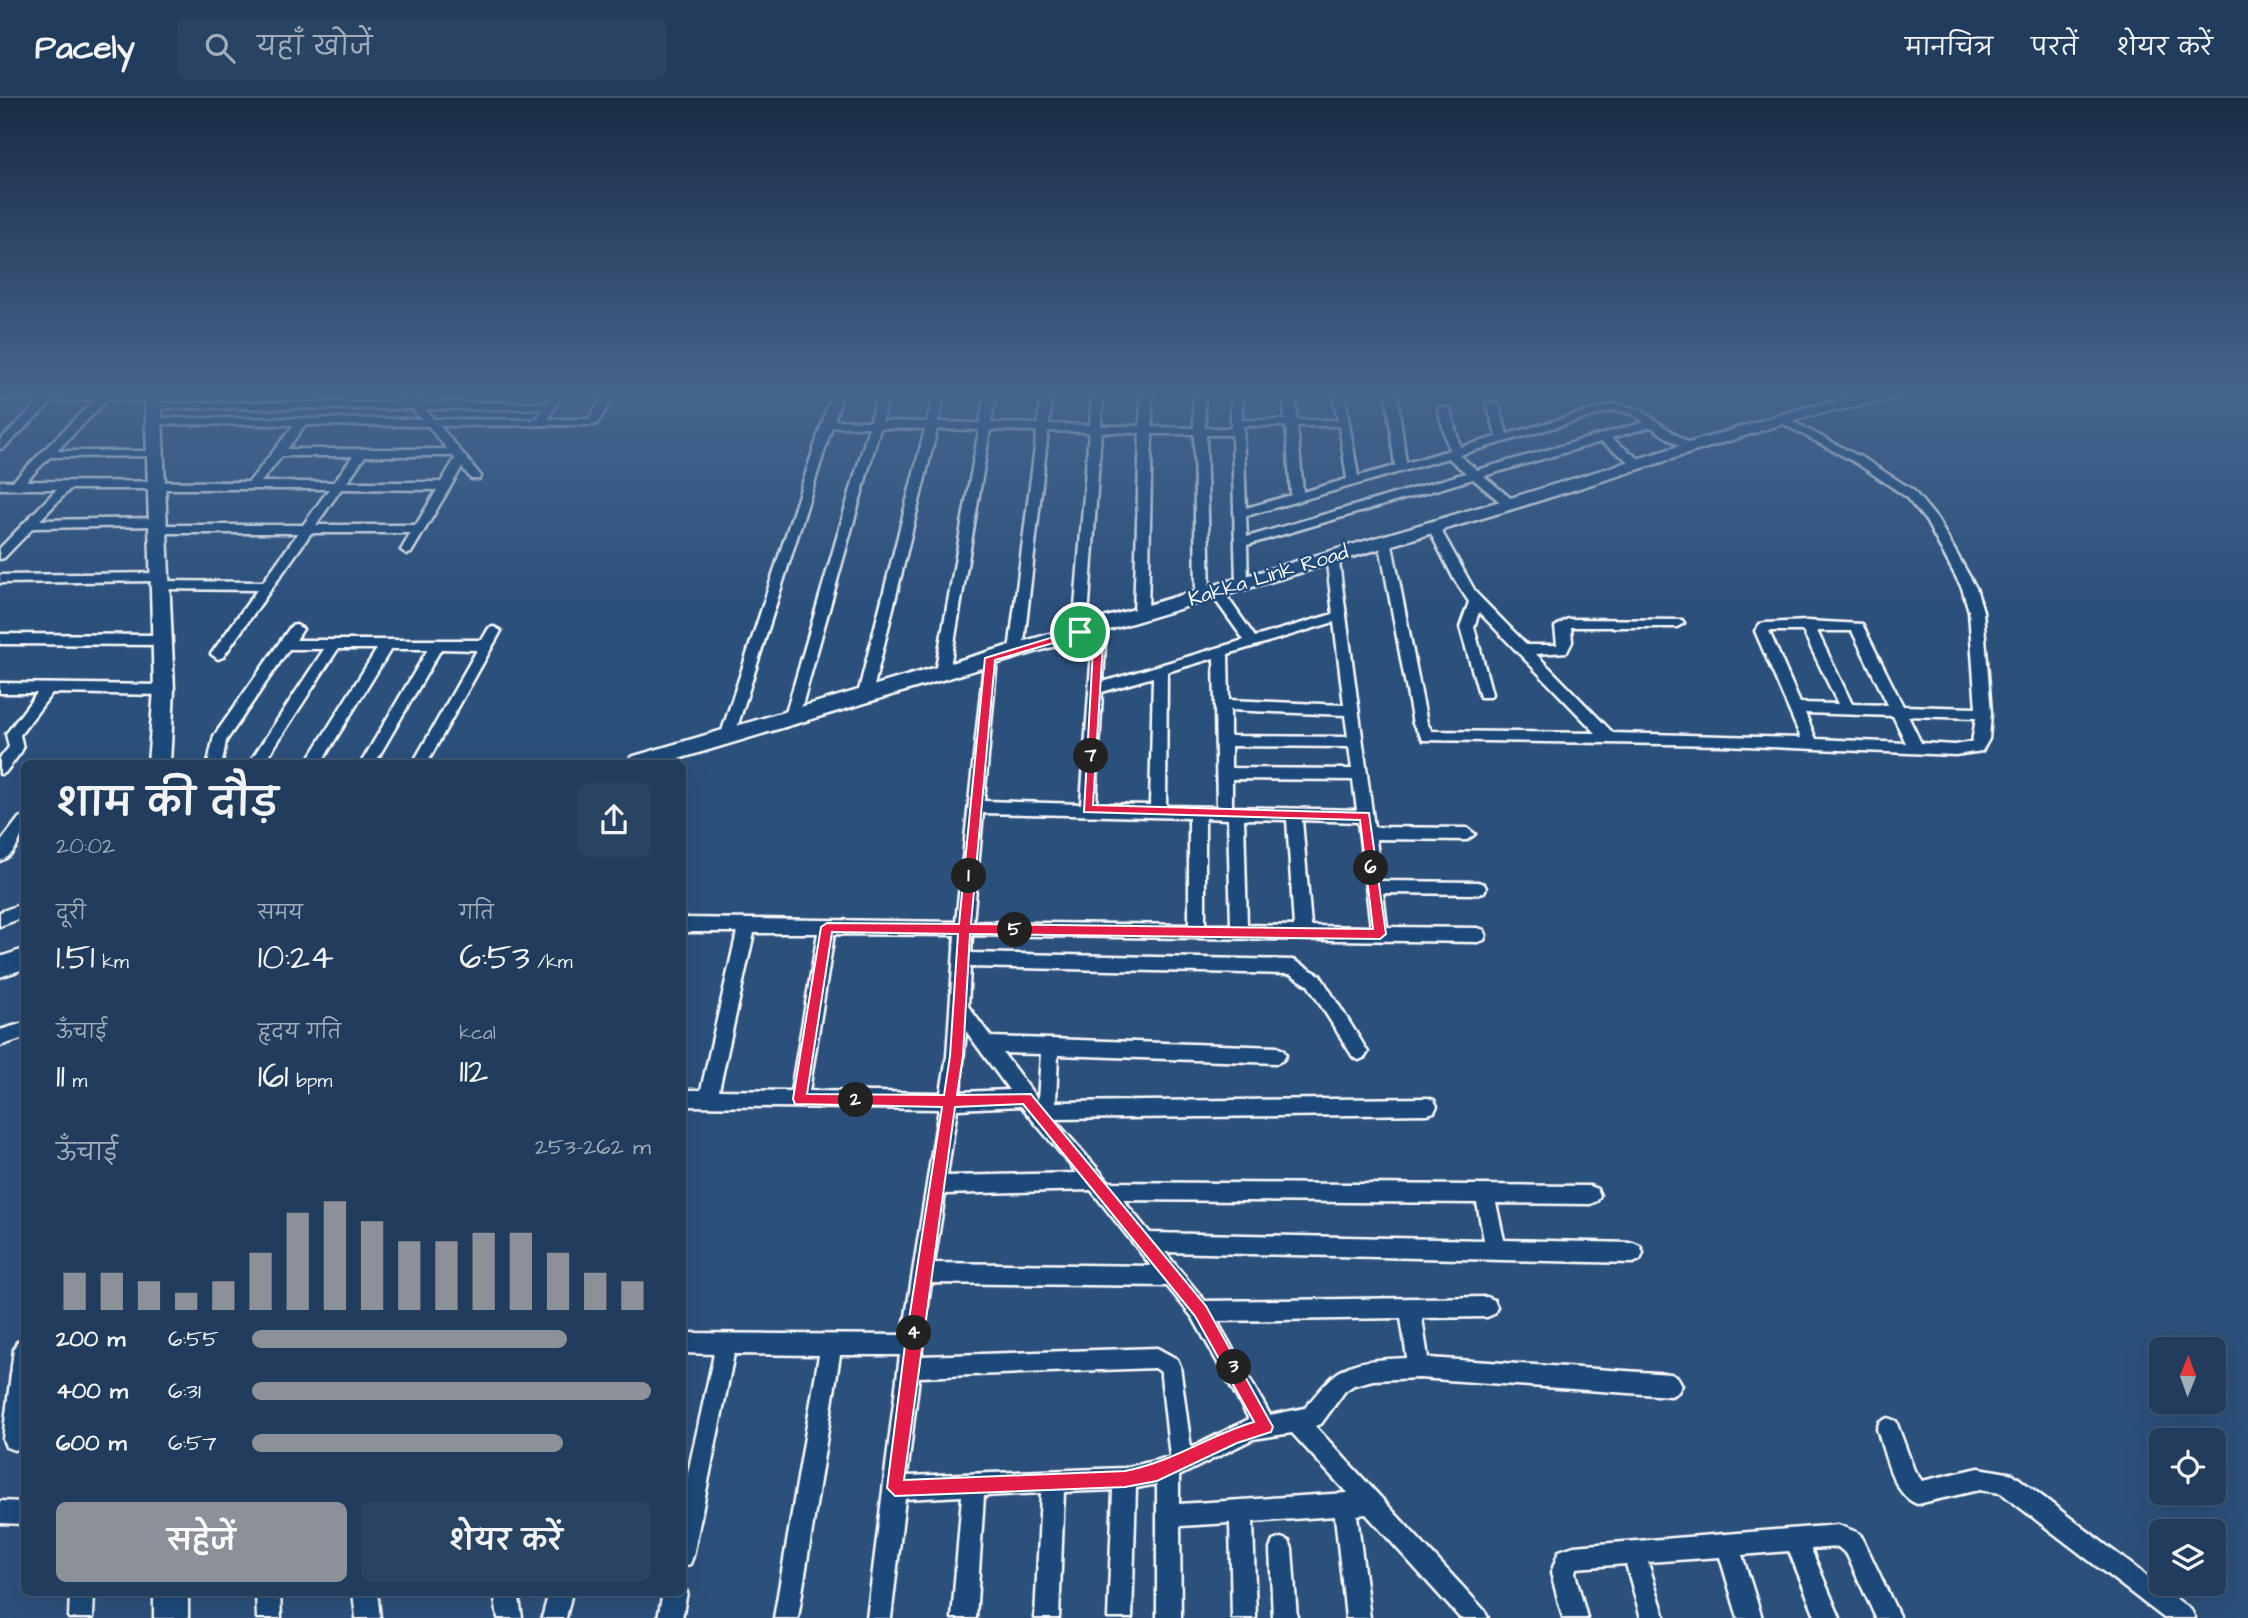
<!DOCTYPE html>
<html lang="hi">
<meta charset="utf-8">
<style>
:root{--surface:#213c5d;--page:#294363;--text:#f1f3f6;--muted:#a2adbc;--line:#3e5672;--accent:#8c9099}
body{margin:0;font-family:"Architects Daughter","Playpen Sans Deva",sans-serif;background:var(--page);color:var(--text);height:100vh;display:flex;flex-direction:column;font-size:26px;white-space:nowrap}
*{box-sizing:border-box;margin:0}
p{font-size:23px;color:var(--muted)}
.icon{flex:none;width:38px;height:38px;fill:none;stroke:currentColor;stroke-width:2;stroke-linecap:round;stroke-linejoin:round}
.map{position:relative;flex:1;overflow:hidden}
.panel{position:absolute;left:21px;top:662px;width:665px;height:836px;display:flex;flex-direction:column;background:var(--surface);border-radius:10px;box-shadow:0 7px 28px #0002,0 0 0 2px var(--line)}
.panel>*{flex:none}
.needle{width:46px;rotate:1deg}
.buttons{position:absolute;left:2149px;top:1239px;display:grid;gap:14px}
.buttons a{display:grid;place-items:center;width:77px;height:77px;border-radius:10px;background:var(--surface);box-shadow:0 7px 28px #0002,0 0 0 2px var(--line);font-size:35px}
.pin{position:absolute;display:grid;place-items:center;width:60px;height:60px;color:#fff;margin:-30px;border:4px solid #fff;border-radius:50%;box-shadow:0 2px 7px #0007}
.km{position:absolute;width:35px;height:35px;margin:-18px;border-radius:50%;background:#222;color:#fff;font-size:19px;line-height:35px;text-align:center}
.round{display:grid;place-items:center;flex:none;width:74px;height:74px;border-radius:10px;background:var(--page)}
.head{display:flex;align-items:center;justify-content:space-between;height:119px;padding:0 35px}
h1{font-size:38px;font-weight:600;line-height:52px}
.stats{display:grid;grid-template-columns:repeat(3,1fr);gap:10px;height:119px;padding:7px 35px}
.stats div{display:grid;align-content:center}
.stats b{font-size:35px;font-weight:600}
.stats small{font-size:19px;font-weight:400}
.stats p{font-size:19px}
.chart{height:196px;padding:14px 35px}
.chart p{display:flex;justify-content:space-between}
.chart svg{width:100%;height:126px;margin-top:7px;stroke:var(--accent);stroke-width:6}
.button{display:flex;gap:14px;margin-top:auto;padding:14px 35px}
.button a{flex:1;height:80px;border-radius:10px;background:var(--accent);color:#fff;font-size:28px;font-weight:600;line-height:80px;text-align:center}
.button a+a{background:var(--page);color:var(--text)}
ul{padding:0 35px;list-style:none;font-size:23px}
li{display:grid;grid-template-columns:112px 84px 1fr;align-items:center;height:52px}
li i{height:18px;border-radius:9px;background:var(--accent)}
header{display:flex;align-items:center;gap:42px;box-sizing:border-box;height:98px;padding:0 35px;background:var(--surface);border-bottom:2px solid var(--line)}
header strong{font-size:33px}
nav{display:flex;gap:38px;margin-inline-start:auto;font-size:24px}
.search{width:490px;height:63px;background:var(--page);display:flex;align-items:center;gap:18px;box-sizing:border-box;padding:0 24px;border-radius:10px;color:var(--muted);font-size:26px}
.map>svg:first-child{display:block}
</style>
<header>
<strong>Pacely</strong>
<div class="search"><svg class="icon" aria-label="search" viewBox="0 0 24 24"><circle cx="10" cy="10" r="6"/><path d="M15 15l6 6"/></svg>यहाँ खोजें</div>
<nav><a>मानचित्र</a><a>परतें</a><a>शेयर करें</a></nav>
</header>
<div class="map">
<svg width="2248" height="1520" viewBox="0 0 2248 1520">
<rect width="100%" height="100%" fill="#2c507c"/>
<filter id="ink" filterUnits="userSpaceOnUse"><feTurbulence type="fractalNoise" baseFrequency=".0143" numOctaves="2"/><feDisplacementMap in="SourceGraphic" scale="14" xChannelSelector="R" yChannelSelector="G"/><feConvolveMatrix kernelMatrix="1 2 1 2 8 2 1 2 1" color-interpolation-filters="sRGB"/></filter>
<g filter="url(#ink)">
<g fill="none" stroke-linecap="round" stroke-linejoin="round">
<defs>
<g id="street">
<path d="M 0,295 L 153,296 L 159,299 L 153,302 L 107,302 L 57,353 L 156,353 L 160,354 L 160,358 L 50,359 L 26,383 L 249,384 L 294,327 L 154,326 L 148,323 L 154,320 L 422,321 L 412,311 L 154,310 L 150,309 L 150,305 L 405,304 L 396,295 L 408,295 L 418,304 L 547,305 L 553,295 L 563,295 L 548,321 L 589,321 L 605,295 L 616,295 L 597,326 L 593,327 L 440,328 L 481,378 L 479,381 L 471,381 L 462,369 L 411,455 L 407,456 L 401,452 L 411,435 L 311,435 L 223,559 L 218,561 L 211,556 L 257,492 L 160,491 L 154,487 L 159,483 L 0,485 L 0,477 L 160,475 L 166,479 L 161,483 L 263,484 L 298,435 L 158,435 L 152,431 L 156,428 L 33,430 L 4,460 L 0,461 L 0,450 L 57,391 L 0,391 L 0,383 L 13,383 L 94,302 L 54,302 L 4,350 L 0,351 L 0,342 L 41,302 L 0,301 ZM 424,311 L 543,311 L 536,322 L 434,321 ZM 305,327 L 428,328 L 447,351 L 287,351 ZM 282,358 L 353,358 L 334,384 L 261,384 ZM 365,358 L 453,358 L 455,361 L 441,384 L 347,384 ZM 70,391 L 329,391 L 303,427 L 160,427 L 164,424 L 158,420 L 40,422 ZM 341,391 L 437,392 L 416,427 L 316,427 Z"/>
<path d="M 832,295 L 843,295 L 834,322 L 870,323 L 878,295 L 889,295 L 882,323 L 927,324 L 934,295 L 945,295 L 938,324 L 980,325 L 985,295 L 996,295 L 991,325 L 1038,326 L 1041,295 L 1052,295 L 1049,326 L 1090,327 L 1092,295 L 1103,295 L 1101,328 L 1140,328 L 1141,295 L 1152,295 L 1152,329 L 1194,330 L 1193,295 L 1204,295 L 1205,330 L 1231,330 L 1231,295 L 1242,295 L 1242,322 L 1285,322 L 1284,295 L 1295,295 L 1297,322 L 1338,322 L 1333,295 L 1344,295 L 1358,378 L 1395,368 L 1386,295 L 1397,295 L 1406,365 L 1449,352 L 1438,311 L 1440,309 L 1450,311 L 1460,349 L 1497,339 L 1487,307 L 1493,304 L 1499,307 L 1507,336 L 1614,306 L 1639,311 L 1697,351 L 1695,353 L 1687,353 L 1651,329 L 1611,340 L 1645,365 L 1645,369 L 1637,369 L 1601,344 L 1484,378 L 1514,403 L 1514,409 L 1506,409 L 1473,381 L 1247,447 L 1248,485 L 1242,489 L 1236,485 L 1232,337 L 1206,337 L 1210,497 L 1203,501 L 1196,497 L 1194,336 L 1152,336 L 1148,516 L 1141,520 L 1134,516 L 1140,335 L 1101,334 L 1087,534 L 1080,538 L 1073,534 L 1089,334 L 1048,333 L 1023,553 L 1016,558 L 1009,553 L 1037,333 L 990,332 L 949,575 L 942,580 L 935,575 L 979,332 L 937,331 L 872,596 L 865,601 L 858,596 L 925,331 L 880,330 L 799,618 L 792,623 L 785,618 L 869,329 L 832,329 L 735,636 L 728,641 L 723,640 L 721,636 ZM 1614,312 L 1632,316 L 1644,324 L 1477,372 L 1459,357 ZM 1243,328 L 1286,328 L 1291,397 L 1246,410 ZM 1297,328 L 1339,328 L 1347,381 L 1303,394 ZM 1448,360 L 1466,375 L 1247,439 L 1246,418 Z"/>
<path d="M 1782,318 L 1866,362 L 1913,392 L 1937,421 L 1976,490 L 1983,513 L 1991,615 L 1989,641 L 1982,653 L 1955,657 L 1724,647 L 1423,642 L 1413,626 L 1379,442 L 1385,438 L 1391,442 L 1427,625 L 1432,633 L 1596,635 L 1479,514 L 1474,529 L 1492,596 L 1490,599 L 1480,599 L 1460,529 L 1469,504 L 1454,481 L 1427,428 L 1433,424 L 1437,425 L 1476,495 L 1527,547 L 1557,547 L 1555,529 L 1568,521 L 1682,522 L 1684,525 L 1677,529 L 1571,529 L 1572,544 L 1567,554 L 1536,556 L 1613,635 L 1801,640 L 1755,533 L 1760,526 L 1765,525 L 1807,523 L 1862,526 L 1903,608 L 1976,610 L 1969,513 L 1962,490 L 1926,423 L 1905,398 L 1858,366 L 1778,323 L 1776,321 ZM 1769,533 L 1803,533 L 1838,606 L 1800,605 ZM 1817,533 L 1852,533 L 1888,607 L 1852,606 ZM 1805,615 L 1893,618 L 1906,645 L 1816,641 ZM 1908,618 L 1976,620 L 1972,644 L 1955,647 L 1921,645 Z"/>
<path d="M 1332,453 L 1338,457 L 1374,729 L 1467,730 L 1475,736 L 1467,742 L 1376,741 L 1381,783 L 1478,784 L 1484,786 L 1486,790 L 1484,794 L 1478,796 L 1383,795 L 1387,829 L 1478,830 L 1484,832 L 1486,837 L 1484,842 L 1478,844 L 972,837 L 971,855 L 1293,862 L 1320,877 L 1368,954 L 1365,959 L 1359,962 L 1353,959 L 1308,887 L 1290,876 L 970,869 L 968,908 L 991,939 L 1277,949 L 1283,952 L 1286,957 L 1283,962 L 1277,965 L 1058,957 L 1056,1004 L 1428,1000 L 1434,1002 L 1437,1008 L 1434,1014 L 1428,1016 L 1054,1021 L 1109,1084 L 1590,1088 L 1597,1091 L 1600,1097 L 1597,1103 L 1590,1106 L 1496,1105 L 1504,1142 L 1633,1145 L 1640,1148 L 1643,1155 L 1640,1162 L 1633,1165 L 1165,1154 L 1205,1203 L 1487,1199 L 1494,1202 L 1497,1209 L 1494,1216 L 1487,1219 L 1422,1220 L 1428,1260 L 1671,1276 L 1678,1280 L 1682,1287 L 1678,1294 L 1671,1298 L 1419,1280 L 1373,1282 L 1354,1287 L 1345,1293 L 1321,1326 L 1315,1328 L 1484,1512 L 1488,1520 L 1460,1520 L 1366,1416 L 1357,1417 L 1370,1520 L 1346,1520 L 1335,1418 L 1253,1424 L 1256,1520 L 1232,1520 L 1230,1425 L 1180,1428 L 1181,1520 L 1157,1520 L 1157,1386 L 1136,1390 L 1132,1520 L 1108,1520 L 1113,1392 L 1064,1394 L 1059,1520 L 1035,1520 L 1041,1395 L 984,1398 L 976,1520 L 952,1520 L 962,1398 L 905,1401 L 891,1520 L 867,1520 L 900,1257 L 840,1257 L 798,1520 L 774,1520 L 819,1257 L 734,1256 L 693,1458 L 690,1466 L 682,1469 L 682,1402 L 714,1256 L 682,1255 L 682,1235 L 903,1237 L 939,1011 L 682,1008 L 682,992 L 701,992 L 737,834 L 682,834 L 682,820 L 956,824 L 985,557 L 995,557 L 997,560 L 984,703 L 1081,706 L 1094,525 L 1099,524 L 1106,528 L 1103,584 L 1244,542 L 1209,493 L 1211,490 L 1221,490 L 1255,539 L 1333,516 L 1326,457 ZM 1334,524 L 1344,607 L 1229,602 L 1228,556 ZM 1214,560 L 1217,709 L 1166,708 L 1167,574 ZM 1153,579 L 1150,707 L 1096,706 L 1102,594 ZM 1230,612 L 1345,617 L 1348,639 L 1230,638 ZM 1231,648 L 1349,649 L 1352,671 L 1231,670 ZM 1232,681 L 1353,682 L 1357,712 L 1232,709 ZM 983,715 L 1189,720 L 1189,827 L 973,824 ZM 1205,720 L 1228,721 L 1231,827 L 1205,827 ZM 1244,721 L 1287,722 L 1294,828 L 1247,827 ZM 1302,722 L 1358,724 L 1371,829 L 1311,828 ZM 754,835 L 818,835 L 791,993 L 719,992 ZM 834,836 L 955,837 L 947,958 L 941,995 L 809,993 ZM 966,933 L 1009,992 L 960,994 ZM 1003,955 L 1041,956 L 1038,1002 ZM 1021,1008 L 1077,1075 L 947,1078 L 957,1011 ZM 1091,1092 L 1151,1168 L 934,1165 L 945,1096 ZM 1123,1102 L 1477,1105 L 1484,1142 L 1150,1135 ZM 931,1185 L 1167,1188 L 1193,1220 L 1249,1321 L 1191,1350 L 1180,1268 L 1177,1261 L 1157,1250 L 921,1258 ZM 1401,1220 L 1407,1260 C 1348,1263 1342,1264 1305,1310 L 1270,1317 L 1217,1223 ZM 1155,1270 L 1161,1274 L 1161,1278 L 1170,1359 L 1125,1370 L 907,1378 L 919,1279 ZM 1292,1335 L 1347,1395 L 1179,1406 L 1179,1378 L 1253,1341 Z"/>
<polygon points="296,527 303,531 296,542 482,542 489,530 494,529 501,533 427,665 413,665 477,552 441,551 375,665 361,665 428,551 391,551 321,665 306,665 377,551 338,551 264,665 249,665 324,551 289,551 226,643 222,665 208,665 214,638 291,528"/>
<polygon points="0,536 162,537 169,542 162,547 0,546"/>
<polygon points="0,585 164,587 171,592 164,597 52,595 20,637 23,650 21,654 5,675 0,676 0,660 9,649 6,636 37,595 0,595"/>
<path d="M 24,718 C 25,734 17,757 0,763 L 0,745 L 19,720 Z"/>
<polygon points="24,805 24,819 0,828 0,814"/>
<polygon points="24,925 24,940 0,948 0,932"/>
<polygon points="24,1241 24,1342 22,1349 14,1352 6,1349 3,1341 14,1251 17,1244"/>
<path d="M 1888,1320 L 1896,1323 L 1914,1372 L 1922,1383 L 1979,1370 L 2013,1376 L 2191,1512 L 2195,1520 L 2164,1520 L 2001,1395 L 1979,1392 L 1917,1406 C 1892,1396 1885,1355 1877,1331 L 1880,1323 Z"/>
<polygon points="0,1403 24,1404 24,1426 0,1425"/>
<polygon points="1838,1427 1859,1435 1863,1441 1900,1520 1876,1520 1847,1457 1838,1449 1811,1451 1840,1520 1816,1520 1789,1453 1742,1457 1762,1520 1738,1520 1720,1459 1648,1464 1665,1520 1641,1520 1626,1466 1576,1470 1575,1475 1587,1520 1563,1520 1551,1475 1559,1453 1574,1448"/>
<polygon points="1281,1440 1289,1443 1292,1451 1297,1520 1273,1520 1270,1451 1273,1443"/>
<polygon points="682,1486 687,1494 682,1520 658,1520 663,1494 682,1494"/>
<polygon points="70,1494 94,1494 93,1520 69,1520"/>
<polygon points="256,1494 280,1494 281,1520 257,1520"/>
<polygon points="353,1494 377,1494 380,1520 356,1520"/>
<polygon points="494,1494 518,1494 522,1520 498,1520"/>
<polygon points="549,1494 572,1494 566,1520 542,1520"/>
</g>
<g id="secondary">
<polygon points="145,295 161,295 174,592 170,665 148,665 154,592"/>
<polygon points="1876,295 1907,295 1899,300 1808,318 1516,410 665,665 628,665 631,659 1504,402 1799,311"/>
<polygon points="24,851 24,871 0,879 0,859"/>
<rect x="154" y="1494" width="34" height="26"/>
</g>
</defs>
<use href="#street" stroke="#fff" stroke-width="5"/>
<use href="#secondary" stroke="#fff" stroke-width="5"/>
<use href="#street" fill="#1f4a7a" fill-rule="evenodd"/>
<use href="#secondary" fill="#1f4a7a" fill-rule="evenodd"/>
</g>
</g>
<linearGradient id="sky" x2="0" y2="1"><stop stop-color="#182c44"/><stop offset="0.58" stop-color="#45648e"/><stop offset="1" stop-color="#45648e" stop-opacity="0"/></linearGradient>
<rect width="2248" height="508" fill="url(#sky)"/>
<path fill="#e11d48" stroke="#fff" stroke-width="2" fill-rule="evenodd" d="M 1099,525 L 1104,528 L 1093,707 L 1369,715 L 1386,836 L 1380,841 L 970,836 L 963,958 L 957,997 L 1031,996 L 1206,1208 L 1273,1329 L 1271,1334 L 1237,1345 L 1157,1383 L 1125,1389 L 895,1398 L 887,1390 L 905,1247 L 942,1009 L 795,1006 L 793,1001 L 821,829 L 827,825 L 959,826 L 985,560 ZM 1094,533 L 1084,714 L 1360,722 L 1373,831 L 971,826 L 995,562 ZM 832,834 L 958,836 L 950,958 L 944,997 L 807,996 ZM 1023,1006 L 1195,1218 L 1254,1324 C 1209,1337 1173,1364 1125,1373 L 904,1382 L 955,1009 Z"/>
<g text-anchor="middle" stroke-width="5" stroke-linejoin="round" paint-order="stroke">
<g font-size="21" fill="#fff" stroke="#1f4a7a">
<text transform="translate(1268 477) rotate(-17)" y="7">Kakka Link Road</text>
</g>
</g>
</svg>
<div class="buttons">
<a><svg class="needle" viewBox="-14 -14 28 28"><path d="M0-13l5 13h-10z" fill="#e53935"/><path d="M0 13l5-13h-10z" fill="#a2adbc"/></svg></a>
<a><svg class="icon" aria-label="locate" viewBox="0 0 24 24"><circle cx="12" cy="12" r="6"/><path d="M12 2v4M12 18v4M2 12h4M18 12h4"/></svg></a>
<a><svg class="icon" aria-label="layers" viewBox="0 0 24 24"><path d="M12 4l9 5-9 5-9-5zM3 14l9 5 9-5"/></svg></a>
</div>
<div class="pin" style="left:1080px;top:534px;background:#1e9e55"><svg class="icon" aria-label="arrive" viewBox="0 0 24 24"><path d="M6 21V4h12l-3 4 3 4H6"/></svg></div>
<b class="km" style="left:969px;top:778px">1</b>
<b class="km" style="left:856px;top:1002px">2</b>
<b class="km" style="left:1234px;top:1269px">3</b>
<b class="km" style="left:914px;top:1235px">4</b>
<b class="km" style="left:1015px;top:832px">5</b>
<b class="km" style="left:1371px;top:770px">6</b>
<b class="km" style="left:1091px;top:658px">7</b>
<section class="panel">
<div class="head"><div><h1>शाम की दौड़</h1><p>20:02</p></div><a class="round"><svg class="icon" aria-label="share" viewBox="0 0 24 24"><path d="M12 15V3M7 8l5-5 5 5M5 13v7h14v-7"/></svg></a></div>
<div class="stats">
<div><p>दूरी</p><b>1.51<small> km</small></b></div>
<div><p>समय</p><b>10:24</b></div>
<div><p>गति</p><b>6:53<small> /km</small></b></div>
</div>
<div class="stats">
<div><p>ऊँचाई</p><b>11<small> m</small></b></div>
<div><p>हृदय गति</p><b>161<small> bpm</small></b></div>
<div><p>kcal</p><b>112</b></div>
</div>
<div class="chart"><p><span>ऊँचाई</span>253–262 m</p>
<svg viewBox="0 0 160 44" preserveAspectRatio="none"><path d="M5 44V31M15 44V31M25 44V34M35 44V38M45 44V34M55 44V24M65 44V10M75 44V6M85 44V13M95 44V20M105 44V20M115 44V17M125 44V17M135 44V24M145 44V31M155 44V34"/></svg>
</div>
<ul>
<li><b>200 m</b>6:55<i style="width:79%"></i></li>
<li><b>400 m</b>6:31<i style="width:100%"></i></li>
<li><b>600 m</b>6:57<i style="width:78%"></i></li>
</ul>
<div class="button"><a>सहेजें</a><a>शेयर करें</a></div>
</section>
</div>
